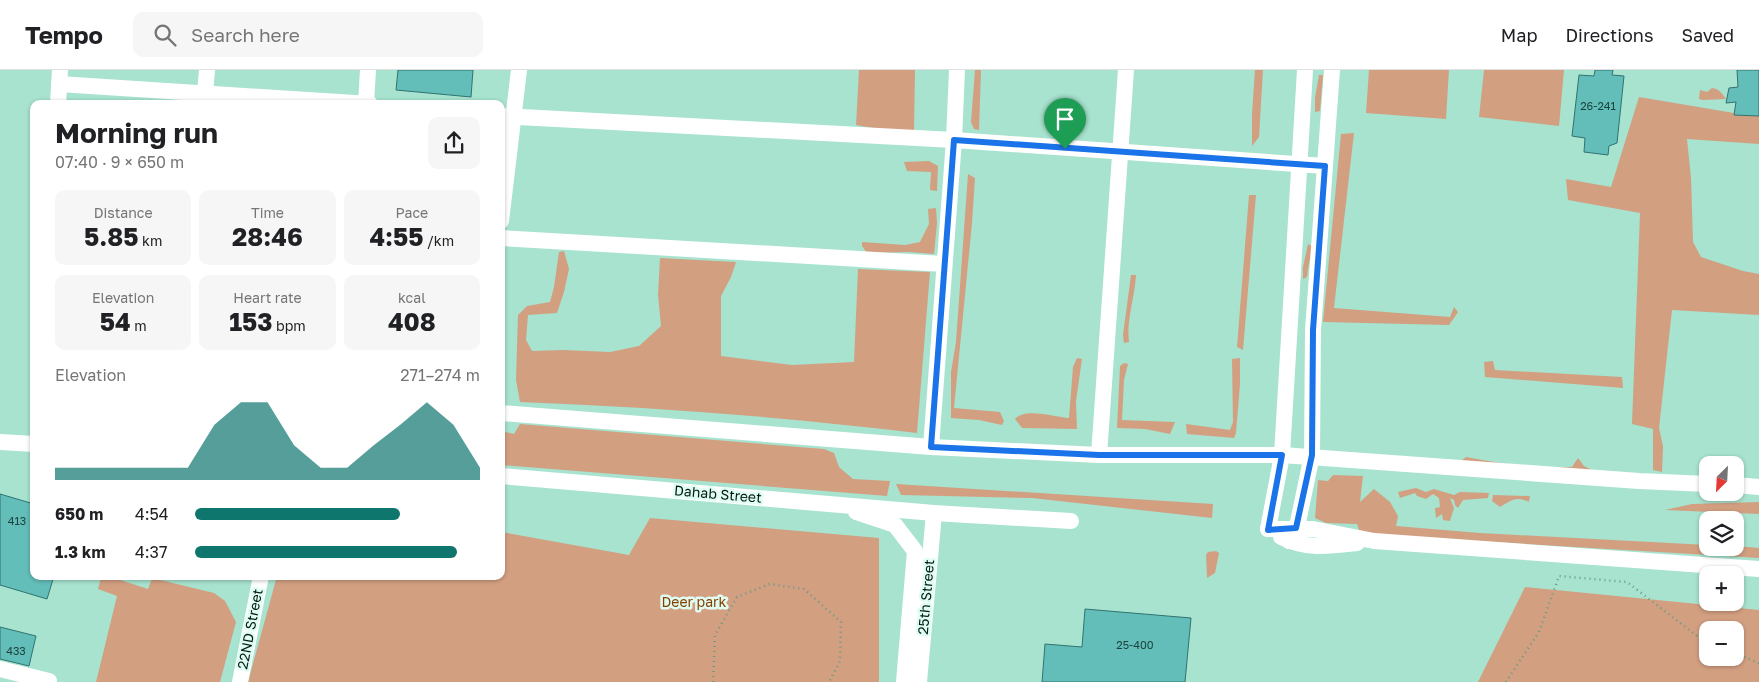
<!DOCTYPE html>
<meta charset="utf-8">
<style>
:root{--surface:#fff;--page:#f6f6f6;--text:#202124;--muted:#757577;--line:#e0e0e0;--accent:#0f766e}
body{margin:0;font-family:"Golos Text",sans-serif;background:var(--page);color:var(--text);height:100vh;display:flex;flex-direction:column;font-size:19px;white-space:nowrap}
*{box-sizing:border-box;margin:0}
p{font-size:16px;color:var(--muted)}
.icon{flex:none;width:28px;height:28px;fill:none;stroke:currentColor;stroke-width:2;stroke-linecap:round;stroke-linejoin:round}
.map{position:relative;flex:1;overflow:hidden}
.sheet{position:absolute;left:30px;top:30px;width:475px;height:480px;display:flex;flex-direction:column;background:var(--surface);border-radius:10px;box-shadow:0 1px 4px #0004}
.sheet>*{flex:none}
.needle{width:32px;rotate:204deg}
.controls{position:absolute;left:1699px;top:386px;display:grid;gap:10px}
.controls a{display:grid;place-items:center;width:45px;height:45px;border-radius:10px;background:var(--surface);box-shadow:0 1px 4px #0004;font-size:25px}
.pin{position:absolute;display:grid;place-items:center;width:42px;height:42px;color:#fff;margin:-51px -21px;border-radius:50% 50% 50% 0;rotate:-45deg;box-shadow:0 0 5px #0007}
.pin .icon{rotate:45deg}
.round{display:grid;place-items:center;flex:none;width:52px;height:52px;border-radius:10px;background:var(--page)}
.overview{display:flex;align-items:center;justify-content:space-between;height:85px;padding:0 25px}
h1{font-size:28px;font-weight:700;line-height:38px}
.metrics{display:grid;grid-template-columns:repeat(3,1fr);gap:8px;height:85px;padding:5px 25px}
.metrics div{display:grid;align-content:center;border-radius:10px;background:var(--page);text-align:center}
.metrics b{font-size:25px;font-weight:700}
.metrics small{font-size:14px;font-weight:400}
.metrics p{font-size:14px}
.chart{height:140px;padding:10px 25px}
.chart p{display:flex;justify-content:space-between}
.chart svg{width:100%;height:90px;margin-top:5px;fill:var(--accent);opacity:.7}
ul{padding:0 25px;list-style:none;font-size:16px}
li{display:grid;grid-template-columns:80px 60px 1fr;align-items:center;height:38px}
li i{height:12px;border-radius:6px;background:var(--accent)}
header{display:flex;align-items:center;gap:30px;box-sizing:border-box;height:70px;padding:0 25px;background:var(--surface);border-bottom:1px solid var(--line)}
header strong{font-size:24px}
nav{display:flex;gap:28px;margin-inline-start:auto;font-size:18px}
.search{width:350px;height:45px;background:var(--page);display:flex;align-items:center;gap:12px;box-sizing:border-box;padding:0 18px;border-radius:10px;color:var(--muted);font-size:19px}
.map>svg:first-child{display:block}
</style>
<header>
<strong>Tempo</strong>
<div class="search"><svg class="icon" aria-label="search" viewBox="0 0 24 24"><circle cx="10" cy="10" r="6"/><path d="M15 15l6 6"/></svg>Search here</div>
<nav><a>Map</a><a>Directions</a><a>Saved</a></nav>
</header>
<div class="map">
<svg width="1759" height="612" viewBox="0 0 1759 612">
<rect width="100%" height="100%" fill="#a7e3cf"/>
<g fill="#d39f81" fill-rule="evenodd">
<polygon points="859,0 915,0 914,60 884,60 856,55"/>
<polygon points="975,0 981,0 979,60 974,59 971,52"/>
<polygon points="1255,0 1263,0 1259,67 1252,76 1252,44"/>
<polygon points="1369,0 1449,0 1446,49 1366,43"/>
<polygon points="1484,0 1564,0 1559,56 1479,47"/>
<polygon points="1319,5 1323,5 1320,41 1315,42 1315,28"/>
<path d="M 1712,18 C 1719,19 1722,23 1726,29 L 1703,30 L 1699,29 L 1700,20 L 1707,22 Z"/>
<polygon points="1639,27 1734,43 1759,45 1759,74 1687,69 1691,108 1693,172 1701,187 1743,201 1759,204 1759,245 1672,240 1659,358 1663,376 1662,402 1653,400 1653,359 1632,354 1640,143 1568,130 1566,109 1611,117"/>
<polygon points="1354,63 1334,238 1450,247 1454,237 1458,242 1449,255 1323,252 1341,64"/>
<polygon points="929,91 938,96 937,121 930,120 931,102 907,101 904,92"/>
<polygon points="968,104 975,108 972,153 954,338 1000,342 1004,351 1002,355 979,350 951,348 951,302 956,272"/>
<polygon points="1249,125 1256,125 1243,280 1237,277"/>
<polygon points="936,138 937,153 934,184 909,182 867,183 862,176 862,172 905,175 920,172 929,154 928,139"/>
<path d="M 1308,174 L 1312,176 C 1311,186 1308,196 1307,207 L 1303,209 L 1303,197 Z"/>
<path d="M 564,181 L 569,199 L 564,222 L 557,243 L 528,245 L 526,270 L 532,281 L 563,280 L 610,282 L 639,276 L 661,256 L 658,225 L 660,188 L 736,192 L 731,207 L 721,226 L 721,286 L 792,295 L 854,292 L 858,199 L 930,202 L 917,363 C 786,347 653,337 520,332 L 516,310 L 518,245 L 527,236 L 550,232 L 554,217 L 559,182 Z"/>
<path d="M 1131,205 L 1136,205 C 1135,227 1126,250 1129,272 L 1124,273 L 1123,265 Z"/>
<path d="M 1077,288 L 1082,289 L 1076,331 L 1077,359 L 1022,358 L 1015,349 C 1025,337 1055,347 1069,348 L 1073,297 Z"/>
<polygon points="1240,288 1240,314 1236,363 1234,368 1187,364 1186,354 1230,360 1233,352 1232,289"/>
<polygon points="1493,291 1495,300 1622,307 1623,318 1485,307 1484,292"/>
<polygon points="1124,293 1128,294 1124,310 1122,350 1175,352 1170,364 1145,359 1117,358 1120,296"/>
<polygon points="520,354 824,379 834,383 839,397 853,409 890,411 887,426 501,395 501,361 514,364"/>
<path d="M 1466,387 C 1501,394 1536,398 1572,397 L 1578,388 L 1584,396 L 1596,402 L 1461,391 Z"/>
<polygon points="1333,405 1363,406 1360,432 1374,419 1390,432 1398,446 1396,456 1480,463 1707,475 1708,478 1735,476 1759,478 1759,488 1375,465 1359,460 1357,454 1326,453 1315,448 1318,410 1328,411"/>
<polygon points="896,414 1213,434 1212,448 1032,428 901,425"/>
<polygon points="1416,418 1426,422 1434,419 1454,425 1460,422 1489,423 1488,428 1463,430 1458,438 1455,435 1454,430 1450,428 1454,438 1450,451 1443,450 1442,444 1436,448 1435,438 1440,437 1439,428 1433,424 1426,429 1417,426 1415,423 1400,428 1398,422"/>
<path d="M 1493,425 L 1530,426 L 1529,432 C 1516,426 1512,430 1500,437 L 1492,431 Z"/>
<polygon points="1759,432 1759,444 1665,440 1692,434"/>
<polygon points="650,448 879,468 879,612 248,612 277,506 501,506 501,462 629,485"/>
<polygon points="1216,481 1219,483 1215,503 1207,508 1206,485 1208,482"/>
<polygon points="101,508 114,508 148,519 152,508 214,523 225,531 236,552 220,612 96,612 117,526 98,519"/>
<path d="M 1525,517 L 1759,540 L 1759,612 L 1478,612 ZM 1708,560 L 1735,560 L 1735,588 L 1708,588 Z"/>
</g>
<g fill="#63bdb9" stroke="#307370">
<polygon points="398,0 473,0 471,27 396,20"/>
<polygon points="1595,0 1613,0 1612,5 1624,6 1617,73 1609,76 1608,85 1584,82 1585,68 1572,66 1579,5 1594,6"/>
<polygon points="1737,0 1759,0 1759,46 1734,45 1736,32 1726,33 1729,18 1738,17"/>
<polygon points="0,424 34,434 34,506 54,506 47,529 0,515"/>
<polygon points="1085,539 1191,548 1185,612 1042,612 1045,574 1082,577"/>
<polygon points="0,557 36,566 29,596 0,589"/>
</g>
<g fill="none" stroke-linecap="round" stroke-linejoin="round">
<g stroke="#6a9889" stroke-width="2.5" stroke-dasharray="1 4" stroke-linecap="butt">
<polyline points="1735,583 1759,593"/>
<polyline points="713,612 715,565 737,527 770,514 804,519 841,552 840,591 829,612"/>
<polyline points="1506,612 1539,562 1559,506 1627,512 1701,569 1708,572"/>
</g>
<g stroke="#fff" stroke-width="16">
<polyline points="59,14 370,34"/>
<polyline points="58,34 60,0"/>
<polyline points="204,34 207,0"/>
<polyline points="366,34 368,0"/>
<polyline points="501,46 954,70 1325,96"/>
<polyline points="501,151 519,0"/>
<polyline points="501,168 944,194"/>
<polyline points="501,343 931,377 1099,385 1282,385 1639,411 1708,414"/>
<polyline points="0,372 34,374"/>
<polyline points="931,377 954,70 957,0"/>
<polyline points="1099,385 1126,0"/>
<polyline points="501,406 934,443 1071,451"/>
<polyline points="1735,415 1759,417"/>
<polyline points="856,442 895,455 915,481 904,612"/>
<polyline points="1268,459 1313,459 1374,471 1759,499"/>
<polyline points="1268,459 1282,385 1305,0"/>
<path d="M 1281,467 C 1306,480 1331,476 1357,473"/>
<polyline points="1289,471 1297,457 1312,385 1313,260 1332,0"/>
<polyline points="0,599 49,611"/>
<polyline points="240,612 261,506"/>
<polyline points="919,612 934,443"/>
</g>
</g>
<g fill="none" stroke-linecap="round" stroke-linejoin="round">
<defs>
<polygon id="route" points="954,70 1325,96 1313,260 1312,385 1296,458 1268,460 1282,385 1099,385 931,377"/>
</defs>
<use href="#route" stroke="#fff" stroke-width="10"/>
<use href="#route" stroke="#1a73e8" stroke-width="6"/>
</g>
<g text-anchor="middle" stroke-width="5" stroke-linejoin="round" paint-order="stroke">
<g font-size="11" fill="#1c443e">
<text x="1598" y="40">26-241</text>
<text x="17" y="455">413</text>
<text x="1135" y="579">25-400</text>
<text x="16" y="585">433</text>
</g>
<g font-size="14" fill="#041b15" stroke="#e0fdf3">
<text transform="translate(718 424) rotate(5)" y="5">Dahab Street</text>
<text transform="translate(926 527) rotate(-85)" y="5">25th Street</text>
<text transform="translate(250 559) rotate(-79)" y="5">22ND Street</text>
</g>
<g font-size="14" fill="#873f00" stroke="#e0fdf3">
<text x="694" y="537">Deer park</text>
</g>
</g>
</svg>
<div class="controls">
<a><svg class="needle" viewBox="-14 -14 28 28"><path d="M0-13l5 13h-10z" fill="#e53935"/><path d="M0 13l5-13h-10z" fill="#757577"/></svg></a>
<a><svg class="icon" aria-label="layers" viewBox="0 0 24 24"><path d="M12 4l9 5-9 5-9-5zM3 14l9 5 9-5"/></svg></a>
<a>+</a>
<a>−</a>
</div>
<div class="pin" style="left:1065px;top:79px;background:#1e9e55"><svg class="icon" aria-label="arrive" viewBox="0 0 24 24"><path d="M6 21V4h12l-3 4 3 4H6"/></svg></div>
<section class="sheet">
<div class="overview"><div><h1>Morning run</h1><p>07:40 · 9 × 650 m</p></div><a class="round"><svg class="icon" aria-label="share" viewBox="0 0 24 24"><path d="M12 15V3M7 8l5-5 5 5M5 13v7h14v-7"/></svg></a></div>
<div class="metrics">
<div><p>Distance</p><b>5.85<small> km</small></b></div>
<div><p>Time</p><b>28:46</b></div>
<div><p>Pace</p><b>4:55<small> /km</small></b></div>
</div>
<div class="metrics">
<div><p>Elevation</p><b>54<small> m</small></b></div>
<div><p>Heart rate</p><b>153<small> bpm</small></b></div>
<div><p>kcal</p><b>408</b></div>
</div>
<div class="chart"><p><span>Elevation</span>271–274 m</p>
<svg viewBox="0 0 160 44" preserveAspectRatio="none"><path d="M0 44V38L10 38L20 38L30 38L40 38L50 38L60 17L70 6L80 6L90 27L100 38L110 38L120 27L130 17L140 6L150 17L160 38V44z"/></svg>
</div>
<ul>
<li><b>650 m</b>4:54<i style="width:72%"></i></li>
<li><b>1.3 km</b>4:37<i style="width:92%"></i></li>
</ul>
</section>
</div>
